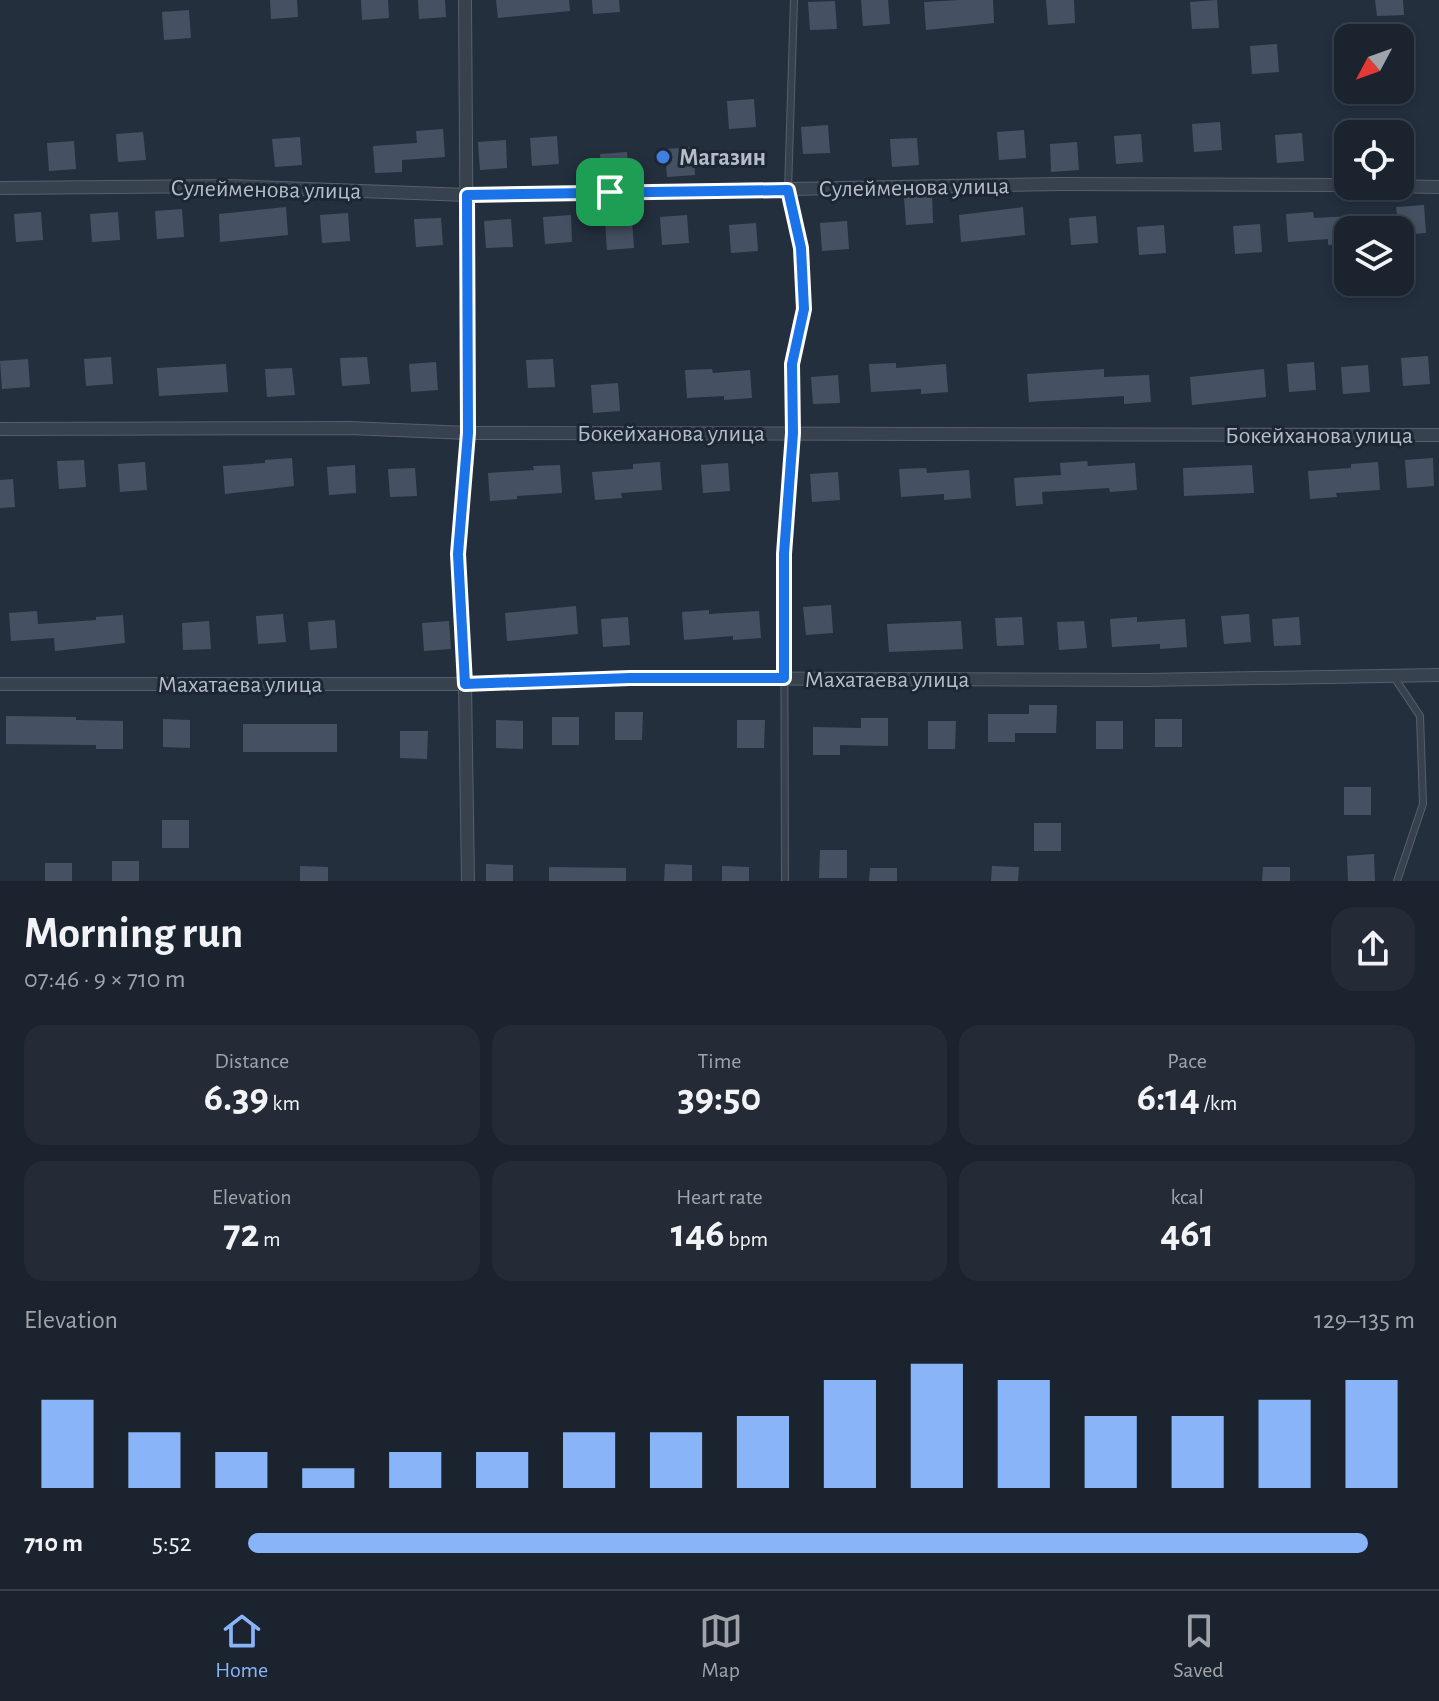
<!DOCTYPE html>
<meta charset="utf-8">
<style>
:root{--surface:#1b232e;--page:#242b36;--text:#f1f3f6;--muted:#a0a4aa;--line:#39404a;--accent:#8ab4f8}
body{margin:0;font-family:"Alegreya Sans",sans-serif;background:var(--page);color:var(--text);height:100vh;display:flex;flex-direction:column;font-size:30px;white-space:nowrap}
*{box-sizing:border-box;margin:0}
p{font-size:26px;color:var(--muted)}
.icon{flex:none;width:44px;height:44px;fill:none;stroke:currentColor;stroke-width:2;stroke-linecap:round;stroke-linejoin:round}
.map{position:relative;height:881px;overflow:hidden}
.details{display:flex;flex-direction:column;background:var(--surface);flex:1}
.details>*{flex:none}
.needle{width:52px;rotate:229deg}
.buttons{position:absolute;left:1334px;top:24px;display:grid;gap:16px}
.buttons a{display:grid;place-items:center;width:80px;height:80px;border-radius:16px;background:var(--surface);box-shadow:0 4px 12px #0003,0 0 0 2px var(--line);font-size:40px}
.pin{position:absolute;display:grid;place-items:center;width:68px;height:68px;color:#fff;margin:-34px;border-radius:16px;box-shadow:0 4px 12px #0006}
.round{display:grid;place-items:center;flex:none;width:84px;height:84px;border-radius:24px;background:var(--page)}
.head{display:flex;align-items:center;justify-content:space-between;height:136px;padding:0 24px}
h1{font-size:44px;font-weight:700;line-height:60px}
.stats{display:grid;grid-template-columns:repeat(3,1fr);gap:12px;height:136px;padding:8px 24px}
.stats div{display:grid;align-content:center;border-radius:20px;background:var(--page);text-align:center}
.stats b{font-size:40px;font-weight:700}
.stats small{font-size:22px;font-weight:400}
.stats p{font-size:22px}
.chart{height:224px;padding:16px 24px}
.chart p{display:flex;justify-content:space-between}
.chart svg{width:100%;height:144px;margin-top:8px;stroke:var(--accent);stroke-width:6}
ul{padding:0 24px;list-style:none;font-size:26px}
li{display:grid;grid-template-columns:128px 96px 1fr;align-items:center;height:60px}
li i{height:20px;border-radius:10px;background:var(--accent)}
.dock{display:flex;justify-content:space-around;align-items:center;height:112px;border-top:2px solid var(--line);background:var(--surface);font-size:22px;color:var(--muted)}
.dock a{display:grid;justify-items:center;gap:4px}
.dock .selected{color:var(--accent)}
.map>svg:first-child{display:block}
</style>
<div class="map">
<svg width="1439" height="881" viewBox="0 0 1439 881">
<rect width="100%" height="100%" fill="#242f3e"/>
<g fill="#455162">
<polygon points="270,0 297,0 298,17 271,19"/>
<polygon points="361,0 388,0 389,18 362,20"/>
<polygon points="418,0 445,0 446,17 419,19"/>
<polygon points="496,0 569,0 570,11 498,18"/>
<polygon points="592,0 619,0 620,12 593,14"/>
<polygon points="861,0 888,0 890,24 863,26"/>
<polygon points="960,0 993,0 994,23 926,30 924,2"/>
<polygon points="1046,0 1074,0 1075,23 1048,25"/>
<polygon points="1217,0 1219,28 1192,29 1190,2"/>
<polygon points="1375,0 1403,0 1404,15 1377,16"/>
<polygon points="835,1 837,29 810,30 808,2"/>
<polygon points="189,10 191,38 164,40 162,12"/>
<polygon points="1277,44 1279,72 1252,74 1250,46"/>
<polygon points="754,99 756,127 729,129 727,101"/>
<polygon points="1383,118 1384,134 1356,134 1356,120"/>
<polygon points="1220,122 1222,150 1194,152 1192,124"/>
<polygon points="828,125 830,153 803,154 801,127"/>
<polygon points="443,129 445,157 402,160 402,172 375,173 373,146 417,143 416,131"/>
<polygon points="1024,130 1026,158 999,160 997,132"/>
<polygon points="143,132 146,160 118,162 116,134"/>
<polygon points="1302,133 1304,161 1277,163 1275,135"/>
<polygon points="1141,134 1143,162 1116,164 1114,136"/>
<polygon points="557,136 559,164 532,166 530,138"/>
<polygon points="300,137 302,165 275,167 272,139"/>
<polygon points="917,138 919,165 892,167 890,139"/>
<polygon points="506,140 507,168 480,170 478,142"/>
<polygon points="74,141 76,169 49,171 47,143"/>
<polygon points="1077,142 1079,170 1051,172 1050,144"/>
<polygon points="693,147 695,175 667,177 665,149"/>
<polygon points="627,152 629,180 602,182 600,154"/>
<polygon points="932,195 933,223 906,225 904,197"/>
<polygon points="1424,205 1426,233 1400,235 1396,207"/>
<polygon points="286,207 288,235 220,242 219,214"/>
<polygon points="1023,207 1025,235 961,242 959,215"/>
<polygon points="182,209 184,237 157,239 155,211"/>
<polygon points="41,212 43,240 16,242 14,214"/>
<polygon points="118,212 120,240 92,242 90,214"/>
<polygon points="1313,212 1314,218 1353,216 1354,230 1348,230 1348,244 1328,245 1328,239 1288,242 1286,214"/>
<polygon points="348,213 350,241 322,243 320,215"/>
<polygon points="571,215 572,242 545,244 543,217"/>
<polygon points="687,215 689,243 662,245 660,217"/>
<polygon points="1096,216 1098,243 1071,245 1069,218"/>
<polygon points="441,218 443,245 416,247 414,219"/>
<polygon points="511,219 513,247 486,248 484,221"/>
<polygon points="632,220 634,248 607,250 605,222"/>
<polygon points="847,221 849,249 822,251 820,223"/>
<polygon points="756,223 758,251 731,253 729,225"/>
<polygon points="1260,224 1262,252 1235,254 1233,226"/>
<polygon points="1164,225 1166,253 1139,255 1137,227"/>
<polygon points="1428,356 1430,384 1403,386 1401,358"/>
<polygon points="111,357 113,384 86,386 84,359"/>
<polygon points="367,357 370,384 342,386 340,358"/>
<polygon points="28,359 30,387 2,389 0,361"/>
<polygon points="553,359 555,387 528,388 526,360"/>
<polygon points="436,362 438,390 411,392 409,364"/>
<polygon points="1314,362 1316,390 1289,392 1287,364"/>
<polygon points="896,363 896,368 946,364 948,392 921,394 921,389 871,392 869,364"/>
<polygon points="226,364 228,392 159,396 157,368"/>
<polygon points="1368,365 1370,392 1343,394 1341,367"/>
<polygon points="292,368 295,395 267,397 265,369"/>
<polygon points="712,369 713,373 750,370 752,398 724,400 724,396 687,398 685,370"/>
<polygon points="1104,369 1104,377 1149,375 1151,402 1124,404 1124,396 1029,402 1027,374"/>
<polygon points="1264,369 1266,397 1192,405 1190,377"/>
<polygon points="838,375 840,403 813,404 811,377"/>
<polygon points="618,383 620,411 593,413 591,385"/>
<polygon points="292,458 294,486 225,494 223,466 265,463 265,460"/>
<polygon points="1433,458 1434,486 1407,488 1405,460"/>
<polygon points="84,460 86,487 59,489 57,461"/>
<polygon points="1087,461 1088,466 1135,463 1137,490 1110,492 1109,488 1042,492 1043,504 1016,506 1014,478 1061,475 1060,463"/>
<polygon points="145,462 147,490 120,492 118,464"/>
<polygon points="660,462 662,490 621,493 622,498 595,500 592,472 633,469 633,464"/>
<polygon points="1378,462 1380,490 1336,493 1337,497 1310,499 1308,471 1351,468 1351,464"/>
<polygon points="728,463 730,491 703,493 701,465"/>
<polygon points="355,465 356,493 329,495 327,467"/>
<polygon points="560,465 562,493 517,496 517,499 490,501 488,473 534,470 533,466"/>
<polygon points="1252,465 1254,493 1184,496 1183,468"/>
<polygon points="415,468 417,496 390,497 388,469"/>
<polygon points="926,468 927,473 969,470 971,498 944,500 944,494 901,497 899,469"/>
<polygon points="838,472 840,500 812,502 810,474"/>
<polygon points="13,479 15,507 0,508 0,480"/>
<polygon points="831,605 833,633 806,635 803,607"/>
<polygon points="576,606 578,634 507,641 505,613"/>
<polygon points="709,610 709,614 759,611 761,638 733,640 733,636 684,640 682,612"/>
<polygon points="37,611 38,624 96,620 96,617 123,615 125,643 55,651 54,638 11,641 9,613"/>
<polygon points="283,614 286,642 258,644 256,616"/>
<polygon points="1249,614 1251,642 1224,644 1221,616"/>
<polygon points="628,617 630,645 603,647 601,619"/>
<polygon points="1022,617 1024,645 997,646 995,618"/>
<polygon points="1137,617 1137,622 1185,619 1187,647 1160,649 1160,644 1112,647 1110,619"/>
<polygon points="1299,617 1301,645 1274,646 1272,619"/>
<polygon points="335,620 337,648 310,650 308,622"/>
<polygon points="209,621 211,649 183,650 182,623"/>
<polygon points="449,621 451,649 424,651 422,623"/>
<polygon points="961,621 963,649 889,652 887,624"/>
<polygon points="1084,621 1087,648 1059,650 1057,622"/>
<polygon points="1029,705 1057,705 1056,733 1015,733 1015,742 988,742 988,714 1029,714"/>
<polygon points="615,712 643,712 642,740 615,740"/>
<polygon points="6,716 76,717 76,720 123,721 123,749 96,749 96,745 6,744"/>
<rect x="552" y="717" width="27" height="28"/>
<polygon points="861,718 888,718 888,746 840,745 840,755 813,755 813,727 861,728"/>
<polygon points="163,719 190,720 190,748 163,747"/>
<rect x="1155" y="719" width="27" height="28"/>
<polygon points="496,720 523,721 523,749 496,748"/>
<polygon points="737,720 765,720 764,748 737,748"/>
<polygon points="928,721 956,721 955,749 928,749"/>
<rect x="1096" y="721" width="27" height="28"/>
<rect x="243" y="724" width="94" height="28"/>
<polygon points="400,731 428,731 427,759 400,758"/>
<rect x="1344" y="787" width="27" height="28"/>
<rect x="162" y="820" width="27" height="28"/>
<rect x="1034" y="823" width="27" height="28"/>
<polygon points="820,850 847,850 847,878 819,878"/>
<polygon points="1374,854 1375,881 1348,881 1347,856"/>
<rect x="112" y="861" width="27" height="20"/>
<rect x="45" y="863" width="27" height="18"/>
<polygon points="486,864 513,865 513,881 486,881"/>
<polygon points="665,864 692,865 692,881 664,881"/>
<polygon points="300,866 328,867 328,881 300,881"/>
<polygon points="722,866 749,867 749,881 722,881"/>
<polygon points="992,866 1019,867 1018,881 991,881"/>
<polygon points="549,867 626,868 626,881 549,881"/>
<polygon points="1263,867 1290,867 1290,881 1262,881"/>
<polygon points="870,868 897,868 897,881 869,881"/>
</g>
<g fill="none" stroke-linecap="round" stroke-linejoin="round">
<defs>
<g id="service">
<polyline points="1394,677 1420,716 1423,804 1397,881"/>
<polyline points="785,881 784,554 793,433 792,364 804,309 801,248 788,190 794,0"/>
</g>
<g id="minor">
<polyline points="465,0 468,433 458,554 465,684 468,881"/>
<polyline points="1382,186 1439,187"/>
<polyline points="0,188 228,186 467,195 1061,184 1348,185"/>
<polyline points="0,429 349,428 468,433 1439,435"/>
<polyline points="0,684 465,684 630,678 1147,680 1439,675"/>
</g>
</defs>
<use href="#service" stroke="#565f6c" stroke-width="8"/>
<use href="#minor" stroke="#565f6c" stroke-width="14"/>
<use href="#service" stroke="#38414e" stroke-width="6"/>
<use href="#minor" stroke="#38414e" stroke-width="12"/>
</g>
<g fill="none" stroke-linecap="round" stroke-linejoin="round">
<defs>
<polygon id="route" points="788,190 801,248 804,309 792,364 793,433 784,554 784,678 630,678 465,684 458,554 468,433 467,195"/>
</defs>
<use href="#route" stroke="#fff" stroke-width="16"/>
<use href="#route" stroke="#1a73e8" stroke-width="10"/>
</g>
<circle fill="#3f7fe0" stroke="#1d2633" stroke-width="3" cx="663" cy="157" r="8"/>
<g text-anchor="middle" stroke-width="6" stroke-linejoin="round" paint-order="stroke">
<g font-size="24" font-weight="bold" fill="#b4bcc9" stroke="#1d2633" text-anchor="start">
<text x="679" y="165">Магазин</text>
</g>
<g font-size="24" fill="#b4bcc9" stroke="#1d2633">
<text transform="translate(914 187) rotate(-1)" y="8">Сулейменова улица</text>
<text transform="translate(266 189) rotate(1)" y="8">Сулейменова улица</text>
<text x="671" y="441">Бокейханова улица</text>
<text x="1319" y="443">Бокейханова улица</text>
<text x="887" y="687">Махатаева улица</text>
<text x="240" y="692">Махатаева улица</text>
</g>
</g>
</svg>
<div class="buttons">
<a><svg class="needle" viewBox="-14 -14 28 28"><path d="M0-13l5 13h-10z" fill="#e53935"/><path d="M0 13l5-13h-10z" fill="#a0a4aa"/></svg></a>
<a><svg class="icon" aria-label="locate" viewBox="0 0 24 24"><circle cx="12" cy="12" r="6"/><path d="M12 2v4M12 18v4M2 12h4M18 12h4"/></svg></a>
<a><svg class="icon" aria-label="layers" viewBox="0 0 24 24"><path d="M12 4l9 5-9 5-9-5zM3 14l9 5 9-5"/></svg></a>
</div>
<div class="pin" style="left:610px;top:192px;background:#1e9e55"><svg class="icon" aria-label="arrive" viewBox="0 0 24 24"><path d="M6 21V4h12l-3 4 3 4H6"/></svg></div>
</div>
<section class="details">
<div class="head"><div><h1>Morning run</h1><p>07:46 · 9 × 710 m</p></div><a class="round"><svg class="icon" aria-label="share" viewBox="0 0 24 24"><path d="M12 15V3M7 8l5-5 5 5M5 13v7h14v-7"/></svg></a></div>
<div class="stats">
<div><p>Distance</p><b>6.39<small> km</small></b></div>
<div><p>Time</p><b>39:50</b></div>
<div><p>Pace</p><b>6:14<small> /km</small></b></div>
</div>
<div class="stats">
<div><p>Elevation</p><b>72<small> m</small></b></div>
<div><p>Heart rate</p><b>146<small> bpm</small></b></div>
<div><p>kcal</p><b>461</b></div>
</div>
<div class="chart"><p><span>Elevation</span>129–135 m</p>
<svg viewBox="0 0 160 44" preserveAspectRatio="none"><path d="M5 44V17M15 44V27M25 44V33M35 44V38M45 44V33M55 44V33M65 44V27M75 44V27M85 44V22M95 44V11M105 44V6M115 44V11M125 44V22M135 44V22M145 44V17M155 44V11"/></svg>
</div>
<ul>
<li><b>710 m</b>5:52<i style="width:96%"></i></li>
</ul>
</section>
<nav class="dock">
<a class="selected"><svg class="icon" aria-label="home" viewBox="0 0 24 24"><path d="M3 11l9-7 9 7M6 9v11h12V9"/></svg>Home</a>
<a><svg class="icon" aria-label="map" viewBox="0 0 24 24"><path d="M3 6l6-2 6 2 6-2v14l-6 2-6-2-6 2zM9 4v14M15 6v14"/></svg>Map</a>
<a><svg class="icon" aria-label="saved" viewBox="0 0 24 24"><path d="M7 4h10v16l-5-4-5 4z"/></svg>Saved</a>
</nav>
